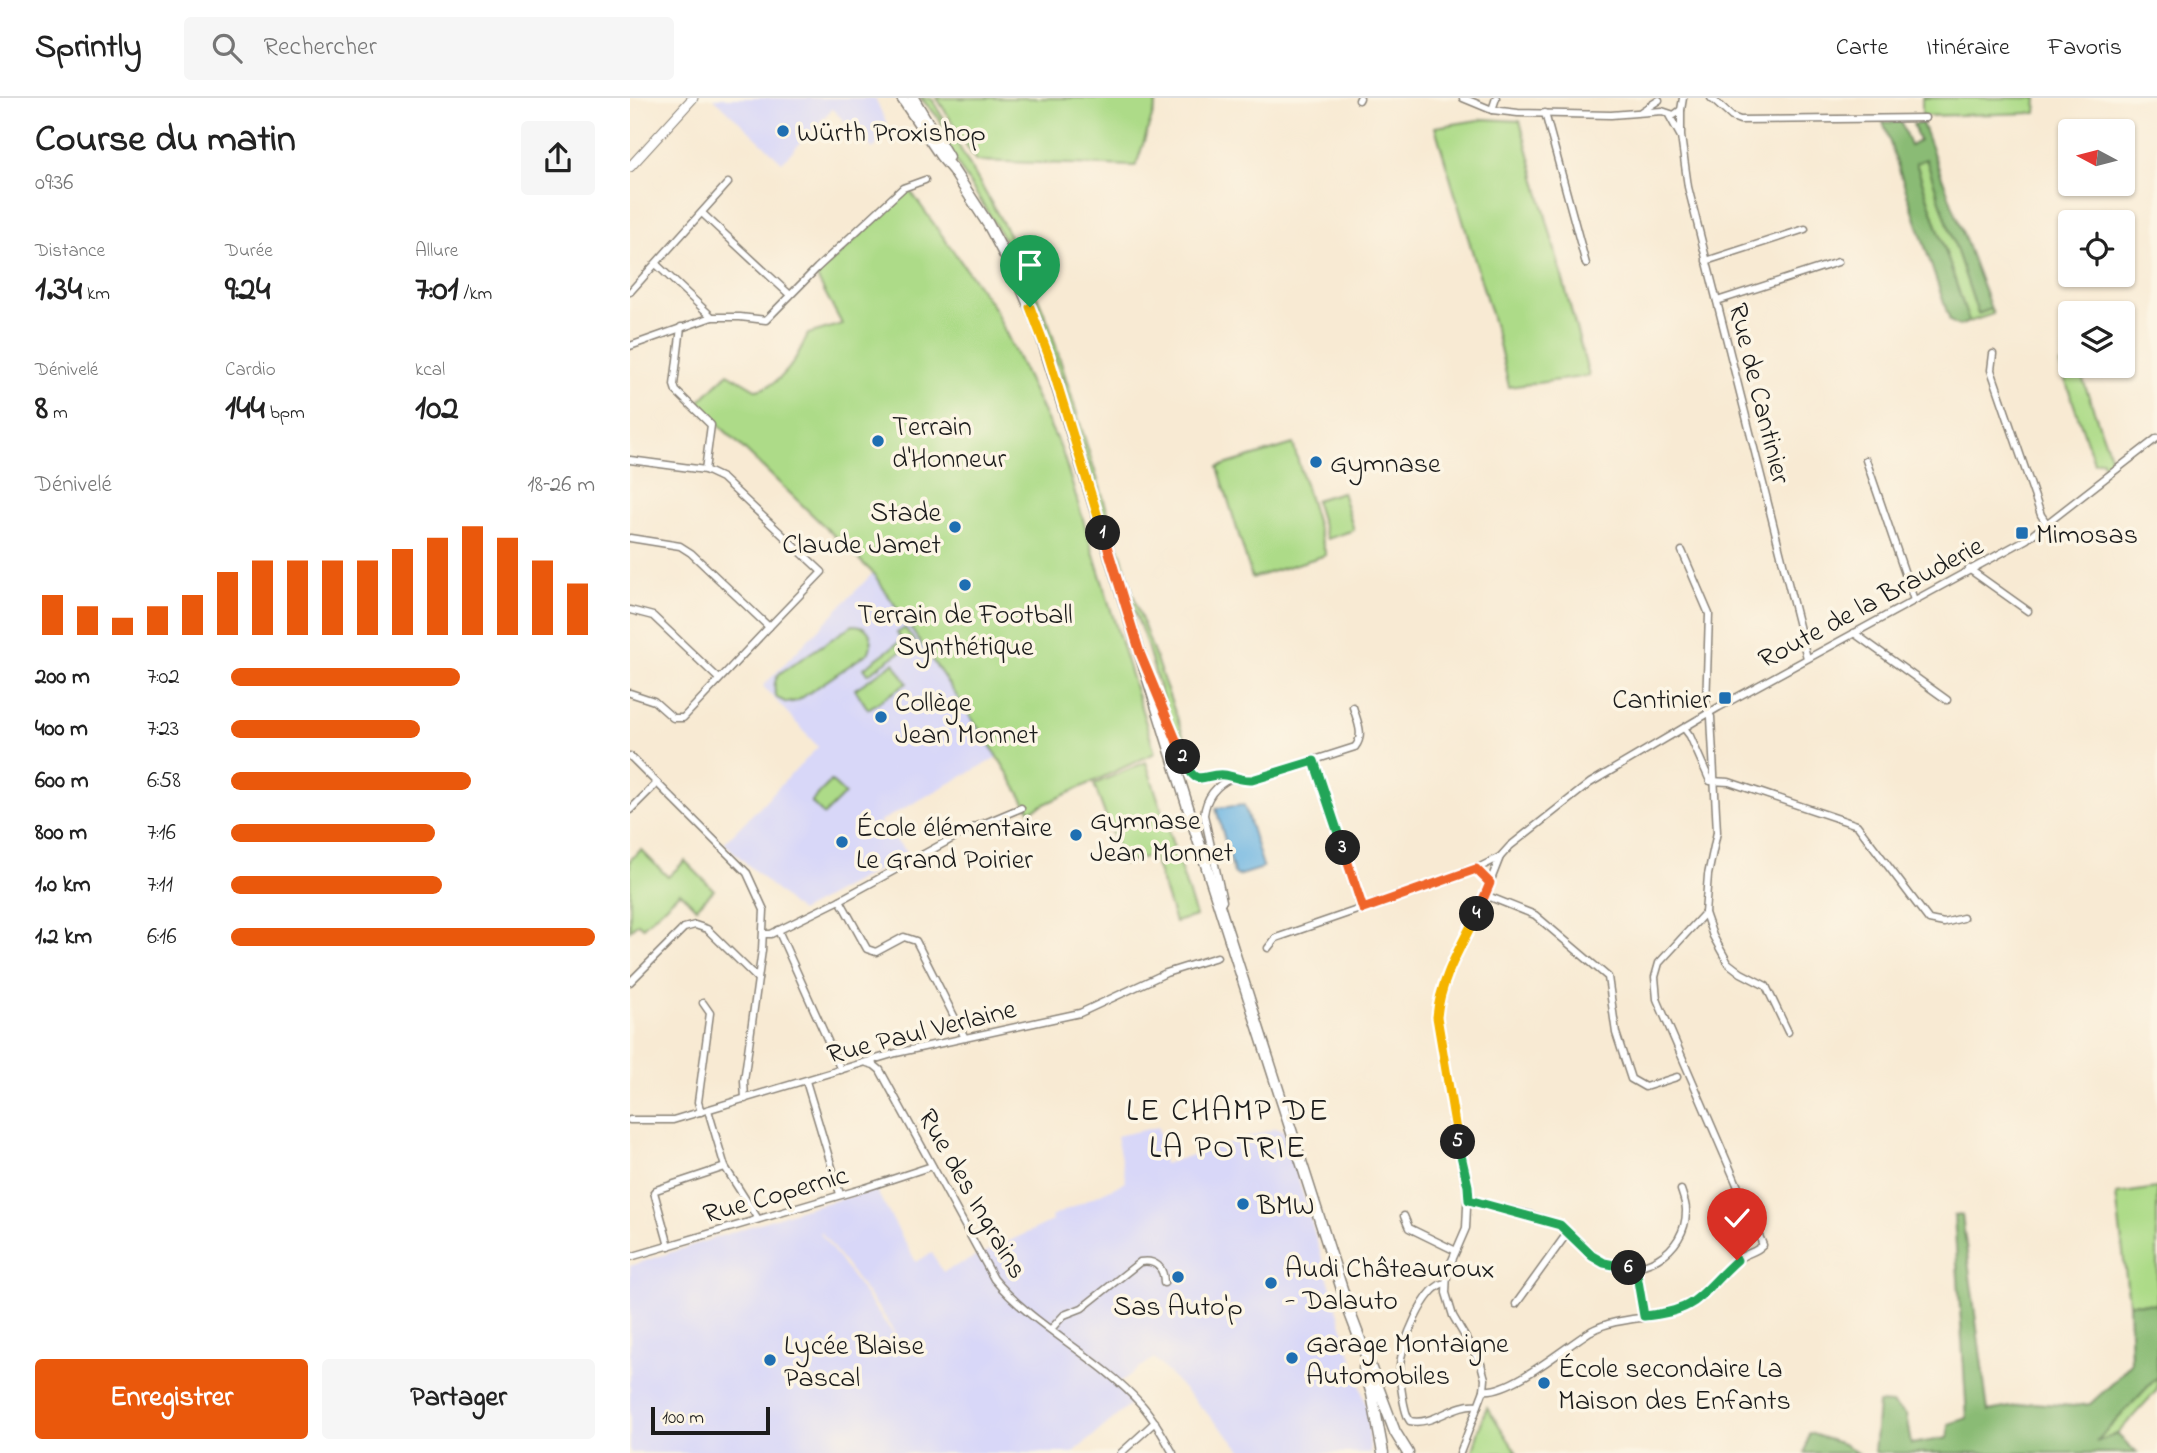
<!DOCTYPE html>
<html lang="fr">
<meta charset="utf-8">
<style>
:root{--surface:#fff;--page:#f6f6f6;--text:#222;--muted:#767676;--line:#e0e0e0;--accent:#ea580c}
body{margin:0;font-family:"Indie Flower",sans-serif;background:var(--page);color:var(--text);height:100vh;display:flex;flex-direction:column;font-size:26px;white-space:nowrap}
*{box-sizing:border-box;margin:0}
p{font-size:23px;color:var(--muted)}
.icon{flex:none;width:38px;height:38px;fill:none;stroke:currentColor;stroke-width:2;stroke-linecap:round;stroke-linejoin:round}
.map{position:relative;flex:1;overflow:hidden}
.side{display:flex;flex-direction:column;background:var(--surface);width:630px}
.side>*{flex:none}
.needle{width:46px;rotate:277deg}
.buttons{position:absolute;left:1428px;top:21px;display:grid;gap:14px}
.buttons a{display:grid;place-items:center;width:77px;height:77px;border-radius:7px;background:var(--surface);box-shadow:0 2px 5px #0004;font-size:35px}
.scale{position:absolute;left:21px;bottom:18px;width:119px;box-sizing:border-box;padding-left:7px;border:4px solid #1c1c1c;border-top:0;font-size:19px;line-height:24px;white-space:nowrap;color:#1c1c1c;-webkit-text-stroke:5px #fcf5e5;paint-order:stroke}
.pin{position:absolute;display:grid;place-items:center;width:60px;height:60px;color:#fff;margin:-72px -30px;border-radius:50% 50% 50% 0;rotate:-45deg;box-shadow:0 0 7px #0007}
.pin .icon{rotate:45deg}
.km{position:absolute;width:35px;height:35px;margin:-18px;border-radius:50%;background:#222;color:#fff;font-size:19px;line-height:35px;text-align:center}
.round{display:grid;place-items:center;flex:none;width:74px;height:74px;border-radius:7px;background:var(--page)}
.summary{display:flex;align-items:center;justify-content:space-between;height:119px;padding:0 35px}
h1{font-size:38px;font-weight:700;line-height:52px}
.stats{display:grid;grid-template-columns:repeat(3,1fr);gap:10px;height:119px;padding:7px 35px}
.stats div{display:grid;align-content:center}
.stats b{font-size:35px;font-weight:700}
.stats small{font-size:19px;font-weight:400}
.stats p{font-size:19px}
.chart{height:196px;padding:14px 35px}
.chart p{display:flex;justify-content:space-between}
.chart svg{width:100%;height:126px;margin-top:7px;stroke:var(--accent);stroke-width:6}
.action{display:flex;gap:14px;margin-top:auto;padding:14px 35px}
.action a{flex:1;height:80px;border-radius:7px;background:var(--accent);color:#fff;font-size:28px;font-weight:700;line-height:80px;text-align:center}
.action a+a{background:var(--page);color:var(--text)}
ul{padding:0 35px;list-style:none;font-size:23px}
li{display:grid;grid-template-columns:112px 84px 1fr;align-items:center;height:52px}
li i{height:18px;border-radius:9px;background:var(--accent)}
header{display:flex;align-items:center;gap:42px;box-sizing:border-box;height:98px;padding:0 35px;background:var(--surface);border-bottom:2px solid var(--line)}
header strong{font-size:33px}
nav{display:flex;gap:38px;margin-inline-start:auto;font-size:24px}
.search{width:490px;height:63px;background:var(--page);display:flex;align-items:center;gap:18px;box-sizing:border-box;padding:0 24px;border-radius:7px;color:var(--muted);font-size:26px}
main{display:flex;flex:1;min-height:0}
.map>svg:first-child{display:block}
</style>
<header>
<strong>Sprintly</strong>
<div class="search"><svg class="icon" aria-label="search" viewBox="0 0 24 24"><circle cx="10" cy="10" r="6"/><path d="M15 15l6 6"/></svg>Rechercher</div>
<nav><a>Carte</a><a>Itinéraire</a><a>Favoris</a></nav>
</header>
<main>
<section class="side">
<div class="summary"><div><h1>Course du matin</h1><p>09:36</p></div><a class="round"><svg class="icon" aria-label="share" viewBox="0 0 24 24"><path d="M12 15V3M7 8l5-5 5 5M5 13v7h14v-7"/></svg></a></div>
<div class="stats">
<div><p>Distance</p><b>1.34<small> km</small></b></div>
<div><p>Durée</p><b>9:24</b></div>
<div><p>Allure</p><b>7:01<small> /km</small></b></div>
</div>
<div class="stats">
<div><p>Dénivelé</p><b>8<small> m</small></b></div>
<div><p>Cardio</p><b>144<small> bpm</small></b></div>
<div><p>kcal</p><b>102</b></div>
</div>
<div class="chart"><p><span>Dénivelé</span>18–26 m</p>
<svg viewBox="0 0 160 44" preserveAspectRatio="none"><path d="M5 44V30M15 44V34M25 44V38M35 44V34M45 44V30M55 44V22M65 44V18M75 44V18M85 44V18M95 44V18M105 44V14M115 44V10M125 44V6M135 44V10M145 44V18M155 44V26"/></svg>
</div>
<ul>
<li><b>200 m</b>7:02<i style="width:63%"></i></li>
<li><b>400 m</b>7:23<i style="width:52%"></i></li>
<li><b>600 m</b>6:58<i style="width:66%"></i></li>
<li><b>800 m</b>7:16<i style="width:56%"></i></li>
<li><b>1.0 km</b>7:11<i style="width:58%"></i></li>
<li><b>1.2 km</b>6:16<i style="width:100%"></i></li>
</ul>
<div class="action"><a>Enregistrer</a><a>Partager</a></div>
</section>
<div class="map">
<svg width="1527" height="1355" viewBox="0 0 1527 1355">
<rect width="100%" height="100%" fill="#fcf5e5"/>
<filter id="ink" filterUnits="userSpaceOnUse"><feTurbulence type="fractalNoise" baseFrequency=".0143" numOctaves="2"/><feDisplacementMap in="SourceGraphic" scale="14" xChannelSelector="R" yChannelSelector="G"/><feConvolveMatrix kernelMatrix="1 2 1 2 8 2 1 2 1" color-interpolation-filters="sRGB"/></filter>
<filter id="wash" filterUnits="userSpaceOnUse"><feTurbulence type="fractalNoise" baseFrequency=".00686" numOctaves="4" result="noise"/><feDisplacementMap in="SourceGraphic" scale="28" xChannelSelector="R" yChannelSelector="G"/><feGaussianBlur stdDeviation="1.57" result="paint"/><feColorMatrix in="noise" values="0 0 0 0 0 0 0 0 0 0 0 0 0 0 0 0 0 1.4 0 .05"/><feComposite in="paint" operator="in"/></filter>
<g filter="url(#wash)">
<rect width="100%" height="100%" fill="#f8ead3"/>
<g fill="#d8d7f8" fill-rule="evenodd">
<polygon points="84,0 245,0 260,33 243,51 202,11 152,64"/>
<polygon points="243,475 368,659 249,724 278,755 170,814 94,745 188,649 133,588"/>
<path d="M 528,1029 L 534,1066 L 646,1030 L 654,1033 L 738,1314 L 740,1355 L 615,1355 L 524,1260 L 486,1287 L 502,1305 L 443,1355 L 0,1355 L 0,1168 L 172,1111 L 246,1092 L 286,1164 L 302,1155 L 313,1174 L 422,1123 L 421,1119 L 496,1084 L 486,1038 ZM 191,1134 L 255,1219 L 272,1248 L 190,1135 Z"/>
</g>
<g fill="#addb88" stroke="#647c52" stroke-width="2">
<path d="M 290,0 L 302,1 L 384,145 L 419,226 L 506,505 L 566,673 C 544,657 524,565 513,536 C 468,421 445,296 395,183 C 376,141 350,102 326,64 C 319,54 318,44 315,34 C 312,21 299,9 290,0 Z"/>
<polygon points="307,0 528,0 506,68 346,63"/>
<polygon points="1292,0 1407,0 1406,15 1292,18"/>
<polygon points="854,21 890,23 959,278 879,289 866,233 805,29"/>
<polygon points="1296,60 1348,216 1361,211 1363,216 1339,224 1286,65"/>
<path d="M 279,91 L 364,210 L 432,353 L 525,655 L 400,713 L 368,659 L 243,475 L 67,306 L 98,275 L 127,292 C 154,286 167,260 178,236 L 212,226 L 186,178 Z"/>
<polygon points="1440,263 1440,268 1448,268 1482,363 1475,369 1472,362 1464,364 1430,267"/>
<polygon points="663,346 696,457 622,480 588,369"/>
<polygon points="712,394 724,432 697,441 685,402"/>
<path d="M 223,527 C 239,527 245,539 239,554 L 167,603 L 157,605 L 147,600 C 143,591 143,583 150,575 Z"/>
<polygon points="275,530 285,544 238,576 234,570 272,542 267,535"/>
<polygon points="264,565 277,585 238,611 225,591"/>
<polygon points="516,664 566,818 545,824 523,757 493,766 464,686"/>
<polygon points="201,683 215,696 194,717 181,704"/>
<polygon points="11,752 38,779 55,763 84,792 66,810 50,794 13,829 8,825 0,832 0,762"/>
<polygon points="1527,1090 1527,1206 1499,1205 1486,1096"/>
<polygon points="1527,1279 1527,1292 1487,1336 1464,1345"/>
<path d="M 857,1309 L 887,1355 L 842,1355 C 848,1339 850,1324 857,1309 Z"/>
</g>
<g fill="#8abb74" stroke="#536c48" stroke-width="2">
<polygon points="1253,24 1271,24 1280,48 1289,43 1283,26 1292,25 1361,211 1348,216 1296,61 1286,65 1339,224 1329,228 1320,223"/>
<polygon points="1332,1117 1358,1313 1403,1305 1443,1308 1460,1306 1483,1285 1501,1265 1499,1205 1527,1206 1527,1279 1466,1344 1487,1336 1507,1355 1244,1355 1248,1305 1262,1306 1276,1317 1281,1346 1318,1340 1319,1326 1337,1320 1324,1118"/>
<polygon points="1179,1335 1213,1346 1228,1355 1175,1355"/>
</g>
<polygon fill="#6ab4e2" stroke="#43687f" stroke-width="2" points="614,707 633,768 630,771 608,778 604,775 586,710"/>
</g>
<g filter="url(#ink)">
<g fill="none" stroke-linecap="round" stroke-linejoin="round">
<defs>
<g id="minor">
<polyline points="833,0 862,12 888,15 981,17 1032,13 1044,17 1051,12 1053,0"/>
<polyline points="1081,0 1102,19 1110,22 1295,20"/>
<polyline points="729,2 730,0"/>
<polyline points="862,12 866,0"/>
<polyline points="1051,12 1051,38 1058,89 1177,560"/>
<polyline points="1012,13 1029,2"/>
<polyline points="915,15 956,166"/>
<polyline points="1039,17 1050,37"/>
<polyline points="72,115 160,197"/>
<polyline points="1076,163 1175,131"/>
<polyline points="26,166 82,219"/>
<polyline points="0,194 98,85"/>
<polyline points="1087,203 1208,164"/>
<polyline points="51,229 44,287 46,293 81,327 75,372"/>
<polyline points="0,248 82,219 110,219 136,222 187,170 273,90 295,82"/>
<polyline points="1363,256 1361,272 1411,417 1417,426"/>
<polyline points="0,362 75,372 92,380 192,474 139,529 61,455 50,448 0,440"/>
<polyline points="1236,362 1284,502"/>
<polyline points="1052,453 1079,516 1076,609 1081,619 1087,734 1078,777 1075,815 1083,838 1098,865 1111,875 1136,888 1158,934"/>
<polyline points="1339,471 1398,513"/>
<polyline points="0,512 23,518 89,581"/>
<polyline points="1224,535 1317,602"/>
<polyline points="0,595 24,603 43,620 53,620 139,529"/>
<path d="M 530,602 L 556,667 L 562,675 L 571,680 L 594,677 L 608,682 L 622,682 L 725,649 C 735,637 727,623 723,609"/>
<polyline points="1054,630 1060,638 1080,683 1099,684 1227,727 1299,822 1314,825 1333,820"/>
<polyline points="0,658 117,775 134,812 132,852 114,983 115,1001"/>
<polyline points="684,663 733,811"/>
<polyline points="0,712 27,685"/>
<polyline points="846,771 861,785"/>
<polyline points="855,797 905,817 978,879 986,935 1001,981 1015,989 1047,979"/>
<polyline points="210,802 237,851 246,854 274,839 286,843 335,940"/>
<path d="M 593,803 L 574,717 C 576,699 586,687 602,680"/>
<polyline points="148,832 211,972"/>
<polyline points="134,836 141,836 210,802 336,733 391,710"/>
<polyline points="638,850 646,840 846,771 870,759 880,748 960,685 1089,609 1397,441 1527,340"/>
<polyline points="0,884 54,830 65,827 77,831 128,881"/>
<path d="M 237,965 L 244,967 L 250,972 L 364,1181 C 405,1230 468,1258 511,1306 C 524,1320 533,1338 543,1355"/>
<polyline points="176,983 210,1096"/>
<polyline points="78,1012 95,1069 128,1121"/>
<polyline points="71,1014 68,1004 80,915 73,905"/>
<polyline points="0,1022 43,1022 266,955 450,915 536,875 587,859"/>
<path d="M 839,1102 C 867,1109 899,1114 927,1126 C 944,1133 954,1155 972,1163 C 1008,1182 1057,1155 1056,1112 C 1056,1106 1053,1098 1051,1092"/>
<polyline points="774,1118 779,1130 826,1153"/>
<polyline points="39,1148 24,1094 26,1092 95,1069"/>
<polyline points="0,1159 235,1090 302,1068"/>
<polyline points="1006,1171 1014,1218"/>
<path d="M 816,1185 C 795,1186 770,1249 770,1269 C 769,1280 774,1316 780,1323 C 804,1328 824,1304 848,1307"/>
<polyline points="886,1206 938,1134"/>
<path d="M 421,1231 L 434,1217 L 452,1210 L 510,1164 C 526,1161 534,1170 534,1185"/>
<path d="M 854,1292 C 882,1295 936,1248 961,1233 C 992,1216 1029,1224 1059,1207 C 1078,1197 1090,1177 1106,1163 C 1114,1155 1126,1155 1133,1147 L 1027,901 L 1025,879 L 1029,865 L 1075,815"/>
<polyline points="491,1355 525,1324"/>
<polyline points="830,1355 854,1292 855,1281 851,1266 823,1218 816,1195 817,1174 836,1130 838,1088 826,1032 807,919 816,881 855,797 870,759"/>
</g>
<polyline id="secondary" points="0,69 63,0"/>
<g id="primary">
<polyline points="272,0 311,58 323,72 358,126 389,184 408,228 571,751 718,1210 765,1334 778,1355"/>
<polyline points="283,0 318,59"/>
<polyline points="734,1270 742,1296 753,1355"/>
</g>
</defs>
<use href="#minor" stroke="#8a8378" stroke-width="9"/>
<use href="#secondary" stroke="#8a8378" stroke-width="11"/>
<use href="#primary" stroke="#8a8378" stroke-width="13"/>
<use href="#minor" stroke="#fff" stroke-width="6"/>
<use href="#secondary" stroke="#fff" stroke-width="9"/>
<use href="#primary" stroke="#fff" stroke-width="10"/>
</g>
</g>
<g fill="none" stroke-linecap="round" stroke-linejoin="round" filter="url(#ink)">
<defs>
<polyline id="split-1" points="400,209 418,256 473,435"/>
<polyline id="split-2" points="473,435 510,555 553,659"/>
<path id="split-3" d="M 553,659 C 566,693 572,675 594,677 C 604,678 611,683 622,682 L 684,663 L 713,750"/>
<polyline id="split-4" points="713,750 733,811 846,771 860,785 847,816"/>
<path id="split-5" d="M 828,1044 L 807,919 C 810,882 831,848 847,816"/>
<polyline id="split-6" points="828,1044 838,1088 839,1102 930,1127 962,1158 974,1165 999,1170"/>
<path id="split-7" d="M 999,1170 L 1006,1171 L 1014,1218 C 1070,1213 1069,1196 1107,1162"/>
</defs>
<use href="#split-1" stroke="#fff" stroke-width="14"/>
<use href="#split-2" stroke="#fff" stroke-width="14"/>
<use href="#split-3" stroke="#fff" stroke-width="14"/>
<use href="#split-4" stroke="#fff" stroke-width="14"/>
<use href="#split-5" stroke="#fff" stroke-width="14"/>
<use href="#split-6" stroke="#fff" stroke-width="14"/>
<use href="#split-7" stroke="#fff" stroke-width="14"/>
<use href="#split-1" stroke="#f5b400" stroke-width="9"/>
<use href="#split-2" stroke="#f0652b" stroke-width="9"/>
<use href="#split-3" stroke="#22a559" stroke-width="9"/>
<use href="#split-4" stroke="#f0652b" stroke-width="9"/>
<use href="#split-5" stroke="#f5b400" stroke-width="9"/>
<use href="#split-6" stroke="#22a559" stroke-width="9"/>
<use href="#split-7" stroke="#22a559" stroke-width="9"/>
</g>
<g fill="#1f6fb2" stroke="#fcf5e5" stroke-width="2.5">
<circle cx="153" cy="33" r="7"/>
<circle cx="248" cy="343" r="7"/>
<circle cx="686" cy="364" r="7"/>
<circle cx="325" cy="429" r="7"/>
<rect x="1385" y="428" width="14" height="14" rx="3.5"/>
<circle cx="335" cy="487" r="7"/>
<rect x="1088" y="593" width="14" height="14" rx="3.5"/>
<circle cx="251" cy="619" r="7"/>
<circle cx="446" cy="737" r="7"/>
<circle cx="212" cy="744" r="7"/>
<circle cx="613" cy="1106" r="7"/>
<circle cx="548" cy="1179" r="7"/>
<circle cx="641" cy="1185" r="7"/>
<circle cx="662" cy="1260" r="7"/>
<circle cx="140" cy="1262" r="7"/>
<circle cx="914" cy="1285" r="7"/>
</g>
<g text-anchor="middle" stroke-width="7" stroke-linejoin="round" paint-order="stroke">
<g font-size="28" fill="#1c1c1c" stroke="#fcf5e5" text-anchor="start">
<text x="167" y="43">Würth Proxishop</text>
<text x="262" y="337">Terrain<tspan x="262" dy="32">d'Honneur</tspan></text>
<text x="700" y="374">Gymnase</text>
<text x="311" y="423" text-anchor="end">Stade<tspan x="311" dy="32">Claude Jamet</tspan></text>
<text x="1406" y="445">Mimosas</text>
<text x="335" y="525" text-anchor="middle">Terrain de Football<tspan x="335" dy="32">Synthétique</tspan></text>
<text x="1081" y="610" text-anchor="end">Cantinier</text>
<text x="265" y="613">Collège<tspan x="265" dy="32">Jean Monnet</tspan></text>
<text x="460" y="731">Gymnase<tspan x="460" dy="32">Jean Monnet</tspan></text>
<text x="226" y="738">École élémentaire<tspan x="226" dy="32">Le Grand Poirier</tspan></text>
<text x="627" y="1116">BMW</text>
<text x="655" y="1179">Audi Châteauroux<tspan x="655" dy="32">- Dalauto</tspan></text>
<text x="548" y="1217" text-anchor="middle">Sas Auto'p</text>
<text x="676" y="1254">Garage Montaigne<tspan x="676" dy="32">Automobiles</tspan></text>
<text x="154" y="1256">Lycée Blaise<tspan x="154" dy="32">Pascal</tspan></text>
<text x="928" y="1279">École secondaire La<tspan x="928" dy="32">Maison des Enfants</tspan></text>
</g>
<g font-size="28" fill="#1c1c1c" stroke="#fcf5e5">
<text transform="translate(1131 295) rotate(76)" y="10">Rue de Cantinier</text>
<text transform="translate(1240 503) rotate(-28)" y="10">Route de la Brauderie</text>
<text transform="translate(291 932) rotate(-14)" y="10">Rue Paul Verlaine</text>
<text transform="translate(145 1095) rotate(-16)" y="10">Rue Copernic</text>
<text transform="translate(344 1095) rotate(60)" y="10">Rue des Ingrains</text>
</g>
<g font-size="32" letter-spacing="2" fill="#1c1c1c" stroke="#fcf5e5">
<text x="598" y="1022">LE CHAMP DE<tspan x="598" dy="37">LA POTRIE</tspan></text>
</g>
</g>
</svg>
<div class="buttons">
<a><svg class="needle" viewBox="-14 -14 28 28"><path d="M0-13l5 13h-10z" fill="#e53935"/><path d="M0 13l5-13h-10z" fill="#767676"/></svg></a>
<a><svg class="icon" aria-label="locate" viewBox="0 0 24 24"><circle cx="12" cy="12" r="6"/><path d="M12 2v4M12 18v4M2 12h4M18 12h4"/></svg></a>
<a><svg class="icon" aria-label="layers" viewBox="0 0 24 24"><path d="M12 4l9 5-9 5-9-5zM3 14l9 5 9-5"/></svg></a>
</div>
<div class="scale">100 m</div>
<div class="pin" style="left:400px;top:209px;background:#1e9e55"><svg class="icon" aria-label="arrive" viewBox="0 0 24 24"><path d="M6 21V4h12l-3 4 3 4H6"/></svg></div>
<div class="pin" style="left:1107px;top:1162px;background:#d93025"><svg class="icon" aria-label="check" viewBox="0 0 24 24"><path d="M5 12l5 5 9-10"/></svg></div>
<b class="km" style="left:473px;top:435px">1</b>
<b class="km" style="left:553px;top:659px">2</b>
<b class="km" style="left:713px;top:750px">3</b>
<b class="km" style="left:847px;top:816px">4</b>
<b class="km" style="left:828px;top:1044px">5</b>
<b class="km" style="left:999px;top:1170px">6</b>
</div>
</main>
